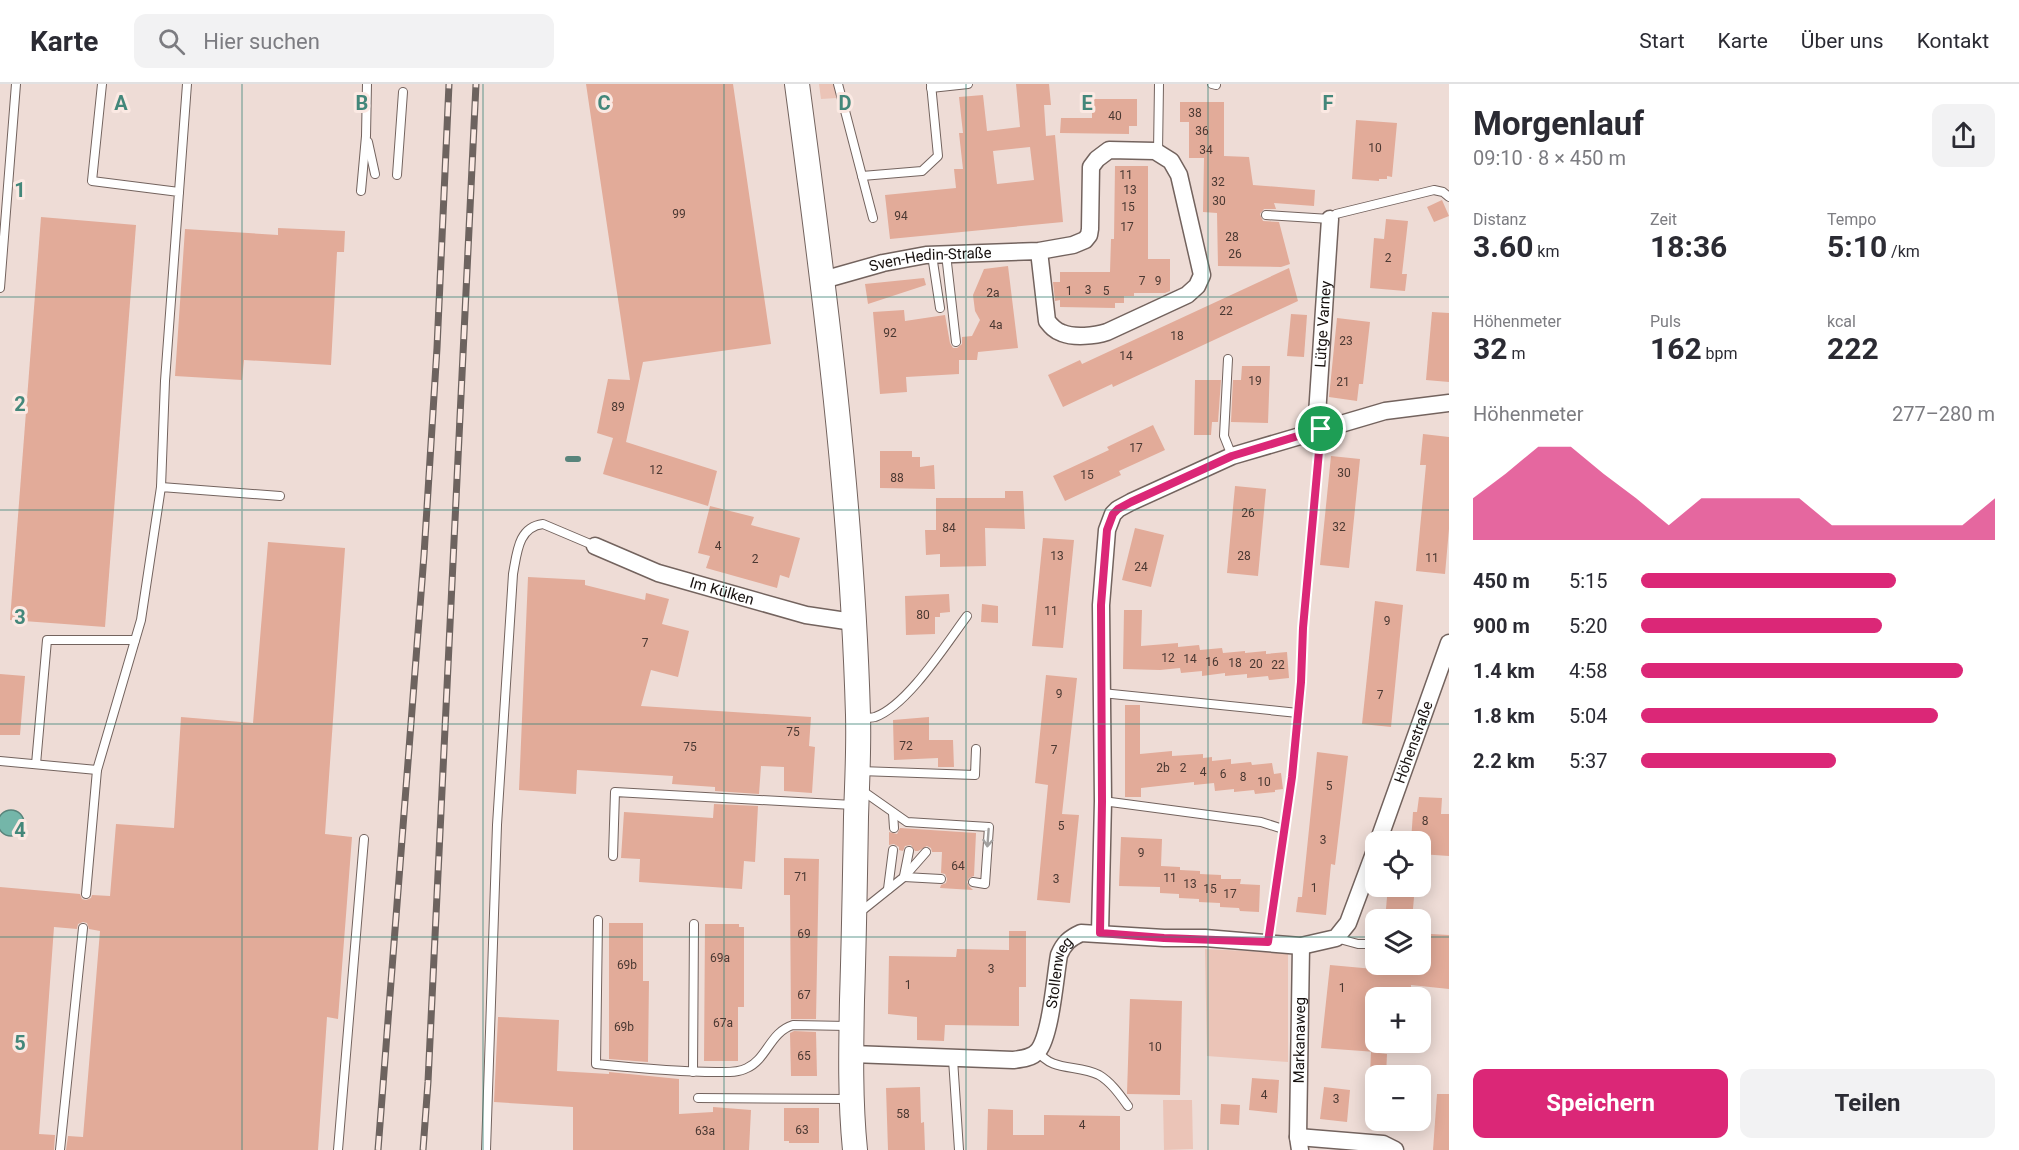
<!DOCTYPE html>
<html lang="de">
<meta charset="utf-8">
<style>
:root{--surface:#fff;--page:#f2f2f3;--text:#2b2b33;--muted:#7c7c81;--line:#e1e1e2;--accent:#db2777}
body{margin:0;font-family:Roboto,sans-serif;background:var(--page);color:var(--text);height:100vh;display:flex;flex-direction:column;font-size:22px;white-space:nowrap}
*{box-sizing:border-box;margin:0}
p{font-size:20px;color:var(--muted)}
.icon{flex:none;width:33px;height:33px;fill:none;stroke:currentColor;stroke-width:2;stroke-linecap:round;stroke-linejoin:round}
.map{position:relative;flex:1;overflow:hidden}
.side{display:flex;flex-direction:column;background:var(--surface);width:570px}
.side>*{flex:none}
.buttons{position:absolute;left:1365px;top:747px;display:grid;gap:12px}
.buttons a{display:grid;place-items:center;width:66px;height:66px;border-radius:12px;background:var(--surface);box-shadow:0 3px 15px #0003;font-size:30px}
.pin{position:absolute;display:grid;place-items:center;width:51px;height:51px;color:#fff;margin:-26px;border:3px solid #fff;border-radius:50%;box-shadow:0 2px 6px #0007}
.round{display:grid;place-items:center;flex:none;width:63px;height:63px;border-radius:12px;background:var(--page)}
.overview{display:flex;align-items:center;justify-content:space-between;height:102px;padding:0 24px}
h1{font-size:33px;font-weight:700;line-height:45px}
.metrics{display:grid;grid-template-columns:repeat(3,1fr);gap:9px;height:102px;padding:6px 24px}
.metrics div{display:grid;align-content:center}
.metrics b{font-size:30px;font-weight:700}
.metrics small{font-size:16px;font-weight:400}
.metrics p{font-size:16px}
.chart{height:168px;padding:12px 24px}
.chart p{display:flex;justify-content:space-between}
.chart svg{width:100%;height:108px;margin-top:6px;fill:var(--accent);opacity:.7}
.primary-button{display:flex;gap:12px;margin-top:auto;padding:12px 24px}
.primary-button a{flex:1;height:69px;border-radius:12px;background:var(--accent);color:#fff;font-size:24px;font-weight:700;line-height:69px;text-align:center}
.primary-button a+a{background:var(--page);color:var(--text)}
ul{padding:0 24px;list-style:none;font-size:20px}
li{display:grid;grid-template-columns:96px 72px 1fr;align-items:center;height:45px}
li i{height:15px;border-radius:8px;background:var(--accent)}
header{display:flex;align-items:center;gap:36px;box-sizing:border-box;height:84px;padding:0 30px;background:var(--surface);border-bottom:2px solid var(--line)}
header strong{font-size:28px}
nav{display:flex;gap:33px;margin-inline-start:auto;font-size:21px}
.search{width:420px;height:54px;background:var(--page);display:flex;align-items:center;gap:15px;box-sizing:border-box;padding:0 21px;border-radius:12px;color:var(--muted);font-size:22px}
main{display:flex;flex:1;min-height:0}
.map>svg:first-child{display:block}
</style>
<header>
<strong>Karte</strong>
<div class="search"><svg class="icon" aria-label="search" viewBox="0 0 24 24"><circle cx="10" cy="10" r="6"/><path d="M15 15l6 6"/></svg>Hier suchen</div>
<nav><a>Start</a><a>Karte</a><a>Über uns</a><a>Kontakt</a></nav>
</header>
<main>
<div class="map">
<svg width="1449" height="1066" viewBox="0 0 1449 1066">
<rect width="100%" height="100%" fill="#eedcd6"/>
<g fill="#ebc4b7">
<polygon points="819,0 834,0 837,14 821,15"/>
<polygon points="1205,865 1288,869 1288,978 1207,972"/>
<polygon points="1163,1016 1192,1016 1193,1065 1164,1066"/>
</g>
<circle fill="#74b6a9" stroke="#58847b" stroke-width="1.5" cx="11" cy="739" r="13"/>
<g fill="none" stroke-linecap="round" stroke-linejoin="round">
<polyline stroke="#58847b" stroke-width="6" points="568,375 578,375"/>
</g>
<g fill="#e2ab99" fill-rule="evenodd">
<polygon points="586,0 733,0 771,260 643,278 626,358 717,387 708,422 603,390 613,354 597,349 608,295 630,296"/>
<path d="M 1016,0 L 1049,0 L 1051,21 L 1044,21 L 1046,52 L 1055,51 L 1063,138 L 890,155 L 885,111 L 956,104 L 954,85 L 963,85 L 959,49 L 963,49 L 959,13 L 983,11 L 987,47 L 1020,43 ZM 1030,63 L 1034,96 L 997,100 L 993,67 Z"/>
<polygon points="1092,15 1137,15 1137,42 1129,42 1129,50 1060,49 1061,34 1092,34"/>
<polygon points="1180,18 1224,18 1224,72 1249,73 1253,101 1315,106 1314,122 1274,119 1276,125 1264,125 1260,130 1263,137 1279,138 1290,180 1281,183 1218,182 1217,129 1203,128 1204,74 1189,74 1189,38 1180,38"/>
<polygon points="1356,36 1397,39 1392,93 1387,92 1387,95 1379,95 1379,97 1352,95"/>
<polygon points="1115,82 1148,82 1148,175 1170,175 1170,207 1165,209 1134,209 1134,212 1124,212 1124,219 1115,219 1115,224 1060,223 1060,216 1055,217 1053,198 1060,198 1060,188 1110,188 1111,155 1114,155"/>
<polygon points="1442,116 1449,132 1434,138 1427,123"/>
<polygon points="41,133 136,141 105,543 10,536"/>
<polygon points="1386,135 1408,137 1402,190 1407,190 1405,207 1370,204 1374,154 1384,155"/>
<polygon points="278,144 345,147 344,168 337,168 331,281 244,276 242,296 175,292 185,145 278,151"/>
<polygon points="1008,182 1018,264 978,268 977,276 959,276 959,290 906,293 907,308 880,310 873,228 904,226 905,237 945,231 950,259 953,264 957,264 962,260 962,253 972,252 980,236 975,227 973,211 984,185"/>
<polygon points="1289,184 1298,217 1113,303 1112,300 1063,323 1048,291 1080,276 1082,280"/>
<polygon points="924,194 926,201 868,220 865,200"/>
<polygon points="1432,228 1449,229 1449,298 1426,296"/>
<polygon points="1291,230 1307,231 1304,273 1287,272"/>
<polygon points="1337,234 1370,238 1363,300 1359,300 1357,317 1329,313"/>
<polygon points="1242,282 1270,282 1268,339 1231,338 1233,296 1241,296"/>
<polygon points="1195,296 1221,296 1218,338 1212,338 1211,351 1194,351"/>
<polygon points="1153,341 1165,366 1119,387 1121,391 1065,417 1053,392 1109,366 1107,363"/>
<polygon points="1423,350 1449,353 1449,445 1445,490 1416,487 1426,381 1420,381"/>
<polygon points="880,367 912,367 912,373 920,373 920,383 934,381 935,405 880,404"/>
<polygon points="1331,372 1360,375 1349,484 1320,481"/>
<polygon points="1235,402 1266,405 1258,492 1227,489"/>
<polygon points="1005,407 1023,407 1025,445 985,444 986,482 940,483 940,470 926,471 925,446 936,446 936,414 1005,414"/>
<polygon points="710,422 754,433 751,441 800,454 789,494 780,491 777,504 706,484 710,472 698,469"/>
<polygon points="1135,444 1164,451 1151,503 1122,496"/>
<polygon points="1043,454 1074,456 1063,564 1032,562"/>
<polygon points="268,458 345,464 325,750 352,753 338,935 327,933 318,1066 66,1066 68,1052 83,1053 100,847 89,845 87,839 83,838 78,840 77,845 54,843 39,1050 55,1051 54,1066 0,1066 0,803 80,810 82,815 86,816 91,814 92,811 110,812 116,740 174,744 181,633 253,639"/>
<polygon points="528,493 585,496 585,501 645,516 646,509 669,515 662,540 689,547 678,593 651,586 641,622 811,633 809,662 815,663 812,709 784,707 784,683 761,682 759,710 715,707 715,703 672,700 673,692 577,686 576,710 519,706"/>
<polygon points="949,510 950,528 940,529 940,533 935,533 935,550 906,551 905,512"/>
<polygon points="1375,517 1403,521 1391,643 1362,640"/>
<polygon points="982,520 998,522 998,539 981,538"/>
<polygon points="1124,526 1142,526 1141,562 1178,559 1178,563 1199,561 1200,566 1222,564 1223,569 1245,567 1245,569 1266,567 1266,570 1287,568 1289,594 1269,596 1268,592 1247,594 1247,590 1225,592 1225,589 1202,592 1202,587 1181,589 1180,584 1160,586 1123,585"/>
<polygon points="0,590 25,592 20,651 0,651"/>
<polygon points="1046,591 1077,594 1062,730 1079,731 1070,819 1037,816 1048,701 1035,699"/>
<polygon points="1125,621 1140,621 1140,670 1172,667 1172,672 1203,670 1203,674 1212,673 1212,677 1231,675 1231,680 1251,678 1252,681 1272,679 1274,690 1281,689 1283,705 1275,706 1275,708 1255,710 1254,706 1234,708 1234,705 1215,707 1214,699 1194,701 1194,698 1141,704 1141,713 1125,713"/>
<polygon points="929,633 929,656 953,656 954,683 938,683 938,674 894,676 893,636"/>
<polygon points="1317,668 1348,672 1335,781 1331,780 1326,831 1296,828 1298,813 1302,813"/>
<polygon points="1419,713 1442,714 1441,730 1449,730 1449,772 1420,770 1420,758 1411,758 1413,728 1417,728"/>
<polygon points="714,720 758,722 755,778 744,777 742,805 639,798 640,775 621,774 624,728 713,734"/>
<polygon points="900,744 976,749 974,792 969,794 967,798 969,802 973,806 940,804 941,801 946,799 947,795 945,790 941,789 942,768 932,768 931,764 927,762 918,767 915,767 911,761 905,762 903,767 899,766 899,763 894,760 889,761 889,748 897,750"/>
<polygon points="1121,753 1162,755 1161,782 1180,783 1180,786 1200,787 1200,790 1221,791 1221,795 1241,795 1240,800 1260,801 1259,828 1240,827 1239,824 1220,823 1220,819 1199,818 1199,815 1179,814 1179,810 1160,809 1160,803 1119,802"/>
<polygon points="784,774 819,775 816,935 791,935 790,811 784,811"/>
<polygon points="1388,802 1415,802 1412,836 1385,836"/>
<polygon points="609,839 643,839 643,897 649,897 648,978 609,975"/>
<polygon points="705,840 739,840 739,843 744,843 744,923 738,923 738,977 704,977"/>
<polygon points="1009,847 1026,847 1026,903 1019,903 1019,942 945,941 944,957 917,956 917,933 888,930 889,872 956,873 957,865 1009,866"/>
<polygon points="1431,850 1449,851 1449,905 1411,901 1411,914 1376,914 1376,968 1321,964 1330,881 1385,886 1385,884 1427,886 1429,868 1431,864"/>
<polygon points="1130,915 1182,917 1180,1011 1127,1010"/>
<polygon points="498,933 559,936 557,987 609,990 609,988 679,995 679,1030 713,1028 713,1023 751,1026 749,1066 573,1066 573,1023 494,1018"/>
<polygon points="794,947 816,948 817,992 791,992 790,949"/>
<polygon points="1371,968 1387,970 1386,992 1370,992"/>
<polygon points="1252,994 1279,996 1277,1029 1249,1026"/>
<polygon points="920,1003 921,1039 924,1038 925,1066 888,1066 886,1004"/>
<polygon points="1324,1003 1350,1006 1347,1038 1320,1035"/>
<polygon points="1437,1010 1449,1010 1449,1066 1433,1066"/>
<polygon points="1221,1020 1240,1021 1239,1041 1220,1040"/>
<polygon points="784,1024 819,1024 819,1059 789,1059 789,1057 784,1057"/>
<polygon points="988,1025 1013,1026 1013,1051 1044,1051 1044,1031 1120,1032 1120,1066 987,1066"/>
</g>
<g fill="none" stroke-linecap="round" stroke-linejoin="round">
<defs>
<g id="lane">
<polyline points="102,0 92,97 179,108 165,297 161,403"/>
<polyline points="838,0 873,134"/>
<polyline points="1212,0 1216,1"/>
<polyline points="931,4 968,0"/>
<polyline points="368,58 375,90"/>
<polyline points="1158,68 1159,0"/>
<polyline points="397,91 403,8"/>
<polyline points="862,92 922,87 938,72 931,0"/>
<polyline points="361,107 366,52 367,0"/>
<polyline points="179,108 187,0"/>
<polyline points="1266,131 1330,135 1336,130 1434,106 1443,108 1449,113"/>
<polyline points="946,170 956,258"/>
<polyline points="932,171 940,224"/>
<polyline points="0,204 16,0"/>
<polyline points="1228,275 1224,352 1232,372"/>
<polyline points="1102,609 1298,629"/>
<path d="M 861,634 C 866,634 871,634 875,633 C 908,621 946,560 967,532"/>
<polyline points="0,677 97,686"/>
<polyline points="36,680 47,556 135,556"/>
<polyline points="860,687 975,691 976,665"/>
<polyline points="860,705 907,738 989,743 985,800 973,798"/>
<polyline points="1103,717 1261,738 1283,745"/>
<polyline points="893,729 894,744"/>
<polyline points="613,772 615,708 853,721"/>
<polyline points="904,792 909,767"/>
<polyline points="904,793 941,795"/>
<polyline points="888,805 893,766"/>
<polyline points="86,810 97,686 141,536 161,403 280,412"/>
<polyline points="859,829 904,793 926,768"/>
<path d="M 598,836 L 596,980 C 636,984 676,988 716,988 C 726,988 738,989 747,984 C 767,975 770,948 793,941 L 848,942"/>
<polyline points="1336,854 1358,860 1376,860"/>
<polyline points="1268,858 1292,693 1301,598 1303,544 1321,345"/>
<polyline points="1420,863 1425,863"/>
<path d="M 1038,967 C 1051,988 1078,980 1099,991 C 1111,998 1120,1011 1128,1022"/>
<polyline points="953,975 959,1066"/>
<polyline points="693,988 694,840"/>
<polyline points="698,1014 849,1015"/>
<polyline points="60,1066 83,844"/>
<polyline points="338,1066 364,755"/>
<path d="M 486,1066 L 497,741 L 513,490 C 517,469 518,443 543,440 L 595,462"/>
</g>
<g id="street">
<path id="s1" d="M 823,196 L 883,179 L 926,171 L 1039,167 L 1073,161 L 1085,156 L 1089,151 L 1090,145 L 1091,83 L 1097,75 L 1109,66 L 1155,67 L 1171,77 L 1179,91 L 1202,191 L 1197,202 L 1187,211 L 1107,248 C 1095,252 1074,254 1062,249 C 1055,247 1051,242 1047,237 L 1039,167"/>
<path id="s2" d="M 1316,346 L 1330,135"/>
<path id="s3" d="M 595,462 L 658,489 L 806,531 L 853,538"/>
<path id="s4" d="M 1378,758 L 1449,559"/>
<polyline points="1100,849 1103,717 1101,521 1107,446 1113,430 1118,425 1131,418 1232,372 1385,327 1449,319"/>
<path id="s5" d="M 852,970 L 1013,976 C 1022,975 1032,974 1038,967 C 1051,951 1055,893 1059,871 C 1064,859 1070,854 1081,849 L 1164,854 L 1205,854 L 1301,862 L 1336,854 L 1348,839 L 1376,764"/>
<polyline points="1298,1053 1383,1060 1395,1066"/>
<path id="s6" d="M 1300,1066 L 1298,1053 L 1301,862"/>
</g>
<path id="secondary" d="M 797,0 C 825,210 852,419 858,631 C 859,665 857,699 856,733 C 855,794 854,855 852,916 C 851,966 850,1016 855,1066"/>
</defs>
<use href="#lane" stroke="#73635e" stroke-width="10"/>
<use href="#street" stroke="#73635e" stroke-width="19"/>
<use href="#secondary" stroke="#73635e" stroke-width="26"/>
<use href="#lane" stroke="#fff" stroke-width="8"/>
<use href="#street" stroke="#fff" stroke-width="16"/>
<use href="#secondary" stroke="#fff" stroke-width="24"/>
<defs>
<g id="rail">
<polyline points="378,1066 424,471 437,264 449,0"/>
<polyline points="423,1066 428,998 476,0"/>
</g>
</defs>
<use href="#rail" stroke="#6d635f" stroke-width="7"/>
<use href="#rail" stroke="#fbe9e3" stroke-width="4.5" stroke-dasharray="14" stroke-linecap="butt"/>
</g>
<defs><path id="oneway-shaft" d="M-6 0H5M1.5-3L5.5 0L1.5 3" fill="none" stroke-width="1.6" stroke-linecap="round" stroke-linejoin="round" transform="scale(1.5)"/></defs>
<use stroke="#a2a09f" href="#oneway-shaft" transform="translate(988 754) rotate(94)"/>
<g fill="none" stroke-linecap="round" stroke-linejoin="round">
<defs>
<polygon id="route" points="1321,345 1303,544 1301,598 1292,693 1268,858 1164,854 1100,849 1102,717 1101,521 1107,446 1113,430 1118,425 1131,418 1232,372"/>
</defs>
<use href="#route" stroke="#fff" stroke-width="12"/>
<use href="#route" stroke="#db2777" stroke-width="8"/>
</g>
<path fill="none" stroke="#43877a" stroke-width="1.5" stroke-opacity="0.55" d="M 242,0 L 242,1066M 483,0 L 483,1066M 724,0 L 724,1066M 966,0 L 966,1066M 1208,0 L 1208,1066M 0,213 L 1449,213M 0,426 L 1449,426M 0,640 L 1449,640M 0,853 L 1376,853M 1420,853 L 1449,853"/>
<g text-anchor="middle" stroke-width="6" stroke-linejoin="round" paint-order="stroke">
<g font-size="12" fill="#4a3832">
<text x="1195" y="33">38</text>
<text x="1115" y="36">40</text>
<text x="1202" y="51">36</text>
<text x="1375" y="68">10</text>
<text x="1206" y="70">34</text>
<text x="1126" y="95">11</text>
<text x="1218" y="102">32</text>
<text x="1130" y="110">13</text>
<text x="1219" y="121">30</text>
<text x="1128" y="127">15</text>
<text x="679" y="134">99</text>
<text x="901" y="136">94</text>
<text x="1127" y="147">17</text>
<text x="1232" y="157">28</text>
<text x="1235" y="174">26</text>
<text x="1388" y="178">2</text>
<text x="1142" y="201">7</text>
<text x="1158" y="201">9</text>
<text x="1088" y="210">3</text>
<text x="1069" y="211">1</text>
<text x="1106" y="211">5</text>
<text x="993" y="213">2a</text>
<text x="1226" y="231">22</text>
<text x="996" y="245">4a</text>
<text x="890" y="253">92</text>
<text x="1177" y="256">18</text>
<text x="1346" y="261">23</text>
<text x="1126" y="276">14</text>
<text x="1255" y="301">19</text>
<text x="1343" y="302">21</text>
<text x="618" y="327">89</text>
<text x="1136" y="368">17</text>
<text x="656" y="390">12</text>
<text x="1344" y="393">30</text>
<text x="1087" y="395">15</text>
<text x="897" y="398">88</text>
<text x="1248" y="433">26</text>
<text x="1339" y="447">32</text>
<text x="949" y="448">84</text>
<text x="718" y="466">4</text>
<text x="1057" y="476">13</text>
<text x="1244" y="476">28</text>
<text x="1432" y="478">11</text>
<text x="755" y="479">2</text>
<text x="1141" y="487">24</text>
<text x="1051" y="531">11</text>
<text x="923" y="535">80</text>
<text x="1387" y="541">9</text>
<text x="645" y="563">7</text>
<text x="1168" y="578">12</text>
<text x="1190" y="579">14</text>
<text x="1212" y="582">16</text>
<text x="1235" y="583">18</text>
<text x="1256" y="584">20</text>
<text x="1278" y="585">22</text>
<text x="1059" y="614">9</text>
<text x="1380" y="615">7</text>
<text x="793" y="652">75</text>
<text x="906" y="666">72</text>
<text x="690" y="667">75</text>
<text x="1054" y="670">7</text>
<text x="1163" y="688">2b</text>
<text x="1183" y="688">2</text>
<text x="1203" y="692">4</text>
<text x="1223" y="694">6</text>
<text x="1243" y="697">8</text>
<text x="1264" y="702">10</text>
<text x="1329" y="706">5</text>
<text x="1425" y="741">8</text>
<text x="1061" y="746">5</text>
<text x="1323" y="760">3</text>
<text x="1141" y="773">9</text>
<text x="958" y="786">64</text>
<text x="801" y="797">71</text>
<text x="1170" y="798">11</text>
<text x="1056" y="799">3</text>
<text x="1190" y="804">13</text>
<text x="1314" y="808">1</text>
<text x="1210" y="809">15</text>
<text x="1230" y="814">17</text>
<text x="804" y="854">69</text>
<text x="720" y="878">69a</text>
<text x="627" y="885">69b</text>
<text x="991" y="889">3</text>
<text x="908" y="905">1</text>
<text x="1342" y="908">1</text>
<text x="804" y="915">67</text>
<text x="723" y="943">67a</text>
<text x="624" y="947">69b</text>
<text x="1155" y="967">10</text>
<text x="804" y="976">65</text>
<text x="1264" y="1015">4</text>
<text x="1336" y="1019">3</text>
<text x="903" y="1034">58</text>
<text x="1082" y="1045">4</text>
<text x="802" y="1050">63</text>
<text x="705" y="1051">63a</text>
</g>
<g font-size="15" fill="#17110f" stroke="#fbe9e3">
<text dy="5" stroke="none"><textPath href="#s1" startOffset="110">Sven-Hedin-Straße</textPath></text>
<text dy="5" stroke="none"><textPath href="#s2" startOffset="106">Lütge Varney</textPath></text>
<text dy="5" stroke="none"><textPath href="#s3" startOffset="135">Im Külken</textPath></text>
<text dy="5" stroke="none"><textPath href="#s4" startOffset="106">Höhenstraße</textPath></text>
<text dy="5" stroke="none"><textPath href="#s5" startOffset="270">Stollenweg</textPath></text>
<text dy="5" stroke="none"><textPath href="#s6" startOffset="110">Markanaweg</textPath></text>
</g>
</g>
<g font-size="20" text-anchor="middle" font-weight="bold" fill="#43877a" stroke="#fbe9e3" stroke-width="6" stroke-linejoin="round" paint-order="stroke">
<text x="121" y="26">A</text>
<text x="362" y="26">B</text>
<text x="604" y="26">C</text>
<text x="845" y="26">D</text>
<text x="1087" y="26">E</text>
<text x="1328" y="26">F</text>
<text x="20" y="113">1</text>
<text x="20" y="327">2</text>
<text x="20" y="540">3</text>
<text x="20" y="753">4</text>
<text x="20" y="966">5</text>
</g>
</svg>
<div class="buttons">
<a><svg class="icon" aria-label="locate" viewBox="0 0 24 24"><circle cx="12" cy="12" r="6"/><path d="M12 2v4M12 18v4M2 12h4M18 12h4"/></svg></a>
<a><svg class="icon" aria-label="layers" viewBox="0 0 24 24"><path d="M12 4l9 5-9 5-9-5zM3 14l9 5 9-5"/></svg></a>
<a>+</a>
<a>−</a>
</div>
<div class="pin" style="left:1321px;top:345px;background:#1e9e55"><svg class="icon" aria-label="arrive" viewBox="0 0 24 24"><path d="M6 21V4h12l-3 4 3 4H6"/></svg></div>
</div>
<section class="side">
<div class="overview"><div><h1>Morgenlauf</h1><p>09:10 · 8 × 450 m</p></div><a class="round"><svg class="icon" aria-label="share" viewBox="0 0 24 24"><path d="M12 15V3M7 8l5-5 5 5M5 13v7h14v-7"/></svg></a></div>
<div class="metrics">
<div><p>Distanz</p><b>3.60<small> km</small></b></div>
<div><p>Zeit</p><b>18:36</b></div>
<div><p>Tempo</p><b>5:10<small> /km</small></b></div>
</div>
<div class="metrics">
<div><p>Höhenmeter</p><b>32<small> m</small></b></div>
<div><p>Puls</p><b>162<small> bpm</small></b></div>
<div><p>kcal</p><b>222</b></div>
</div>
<div class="chart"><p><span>Höhenmeter</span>277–280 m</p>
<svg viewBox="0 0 160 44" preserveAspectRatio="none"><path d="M0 44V27L10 17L20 6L30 6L40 17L50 27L60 38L70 27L80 27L90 27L100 27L110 38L120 38L130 38L140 38L150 38L160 27V44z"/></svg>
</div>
<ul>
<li><b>450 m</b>5:15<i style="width:72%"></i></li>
<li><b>900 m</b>5:20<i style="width:68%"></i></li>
<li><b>1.4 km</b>4:58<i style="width:91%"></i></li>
<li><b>1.8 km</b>5:04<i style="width:84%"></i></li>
<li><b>2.2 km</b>5:37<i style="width:55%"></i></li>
</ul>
<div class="primary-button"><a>Speichern</a><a>Teilen</a></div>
</section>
</main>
